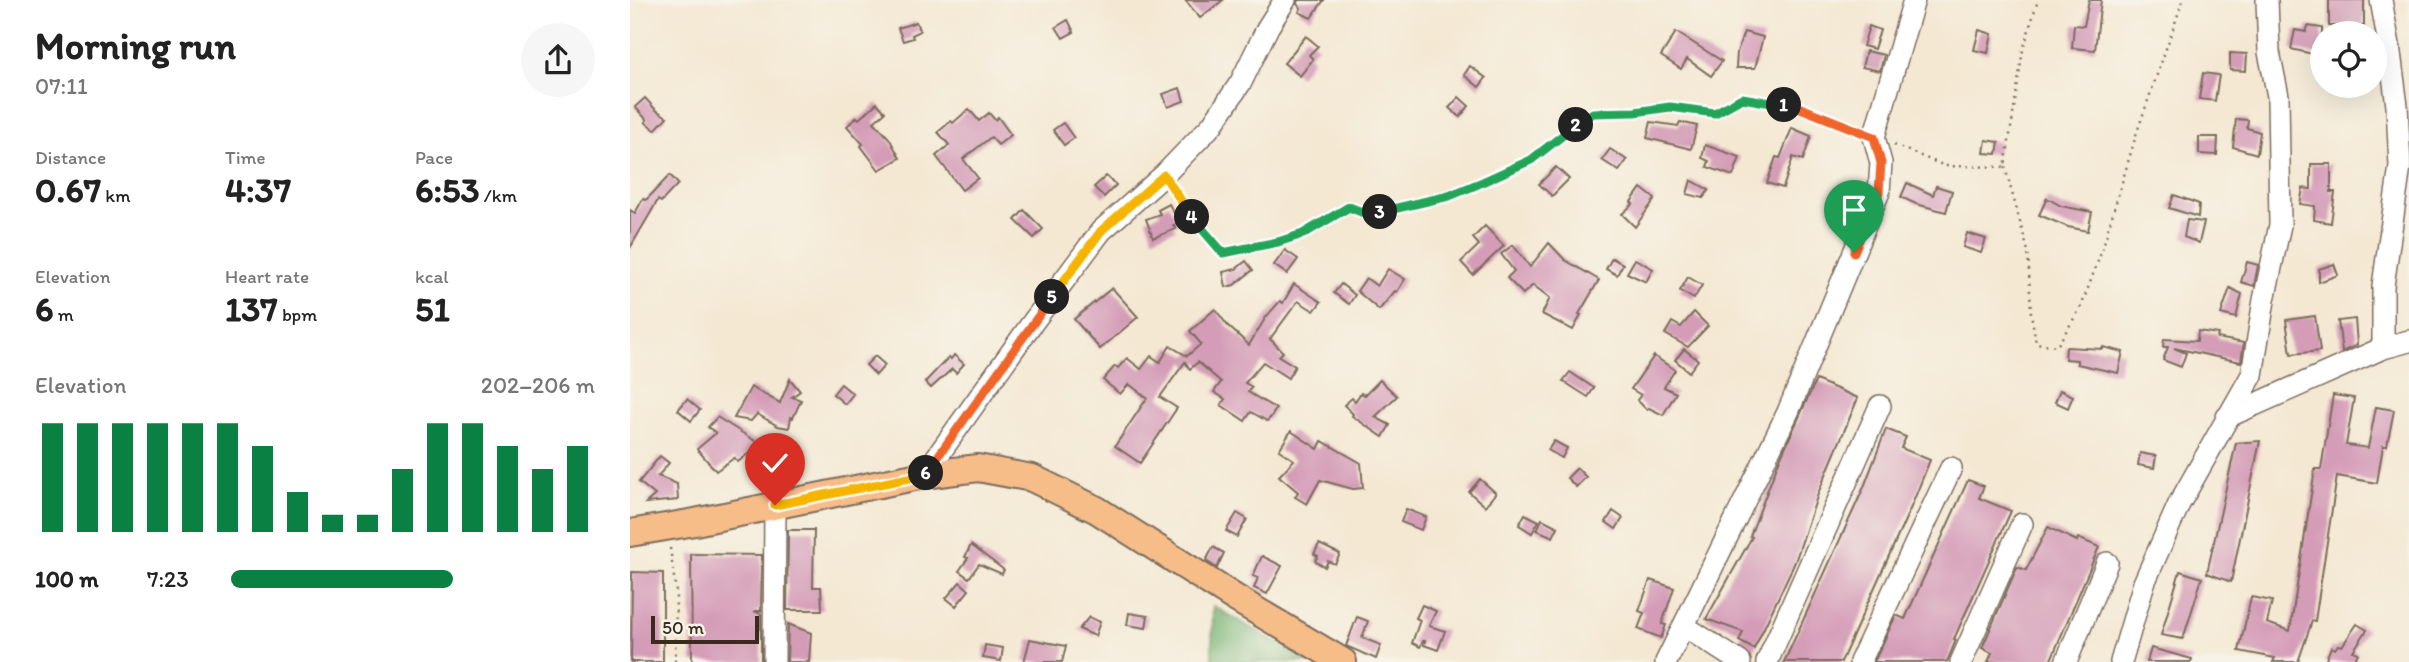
<!DOCTYPE html>
<meta charset="utf-8">
<style>
:root{--surface:#fff;--page:#f6f6f6;--text:#222;--muted:#767676;--accent:#0b8043}
body{margin:0;font-family:Itim,sans-serif;background:var(--page);color:var(--text);height:100vh;display:flex;flex-direction:column;font-size:26px;white-space:nowrap}
*{box-sizing:border-box;margin:0}
p{font-size:23px;color:var(--muted)}
.icon{flex:none;width:38px;height:38px;fill:none;stroke:currentColor;stroke-width:2;stroke-linecap:round;stroke-linejoin:round}
.map{position:relative;flex:1;overflow:hidden}
.details{display:flex;flex-direction:column;background:var(--surface);width:630px}
.details>*{flex:none}
.controls{position:absolute;left:1680px;top:21px;display:grid;gap:14px}
.controls a{display:grid;place-items:center;width:77px;height:77px;border-radius:50%;background:var(--surface);box-shadow:0 7px 28px #0002;font-size:35px}
.scale{position:absolute;left:21px;bottom:18px;width:108px;box-sizing:border-box;padding-left:7px;border:4px solid #3b2a1e;border-top:0;font-size:19px;line-height:24px;white-space:nowrap;color:#3b2a1e;-webkit-text-stroke:5px #f7f3e8;paint-order:stroke}
.pin{position:absolute;display:grid;place-items:center;width:60px;height:60px;color:#fff;margin:-72px -30px;border-radius:50% 50% 50% 0;rotate:-45deg;box-shadow:0 0 7px #0007}
.pin .icon{rotate:45deg}
.km{position:absolute;width:35px;height:35px;margin:-18px;border-radius:50%;background:#222;color:#fff;font-size:19px;line-height:35px;text-align:center}
.round{display:grid;place-items:center;flex:none;width:74px;height:74px;border-radius:37px;background:var(--page)}
.headline{display:flex;align-items:center;justify-content:space-between;height:119px;padding:0 35px}
h1{font-size:38px;font-weight:700;line-height:52px}
.figures{display:grid;grid-template-columns:repeat(3,1fr);gap:10px;height:119px;padding:7px 35px}
.figures div{display:grid;align-content:center}
.figures b{font-size:35px;font-weight:700}
.figures small{font-size:19px;font-weight:400}
.figures p{font-size:19px}
.chart{height:196px;padding:14px 35px}
.chart p{display:flex;justify-content:space-between}
.chart svg{width:100%;height:126px;margin-top:7px;stroke:var(--accent);stroke-width:6}
ul{padding:0 35px;list-style:none;font-size:23px}
li{display:grid;grid-template-columns:112px 84px 1fr;align-items:center;height:52px}
li i{height:18px;border-radius:9px;background:var(--accent)}
main{display:flex;flex:1;min-height:0}
.map>svg:first-child{display:block}
</style>
<main>
<section class="details">
<div class="headline"><div><h1>Morning run</h1><p>07:11</p></div><a class="round"><svg class="icon" aria-label="share" viewBox="0 0 24 24"><path d="M12 15V3M7 8l5-5 5 5M5 13v7h14v-7"/></svg></a></div>
<div class="figures">
<div><p>Distance</p><b>0.67<small> km</small></b></div>
<div><p>Time</p><b>4:37</b></div>
<div><p>Pace</p><b>6:53<small> /km</small></b></div>
</div>
<div class="figures">
<div><p>Elevation</p><b>6<small> m</small></b></div>
<div><p>Heart rate</p><b>137<small> bpm</small></b></div>
<div><p>kcal</p><b>51</b></div>
</div>
<div class="chart"><p><span>Elevation</span>202–206 m</p>
<svg viewBox="0 0 160 44" preserveAspectRatio="none"><path d="M5 44V6M15 44V6M25 44V6M35 44V6M45 44V6M55 44V6M65 44V14M75 44V30M85 44V38M95 44V38M105 44V22M115 44V6M125 44V6M135 44V14M145 44V22M155 44V14"/></svg>
</div>
<ul>
<li><b>100 m</b>7:23<i style="width:61%"></i></li>
</ul>
</section>
<div class="map">
<svg width="1779" height="662" viewBox="0 0 1779 662">
<rect width="100%" height="100%" fill="#f7f3e8"/>
<filter id="ink" filterUnits="userSpaceOnUse"><feTurbulence type="fractalNoise" baseFrequency=".0143" numOctaves="2"/><feDisplacementMap in="SourceGraphic" scale="14" xChannelSelector="R" yChannelSelector="G"/><feConvolveMatrix kernelMatrix="1 2 1 2 8 2 1 2 1" color-interpolation-filters="sRGB"/></filter>
<filter id="wash" filterUnits="userSpaceOnUse"><feTurbulence type="fractalNoise" baseFrequency=".00686" numOctaves="4" result="noise"/><feDisplacementMap in="SourceGraphic" scale="28" xChannelSelector="R" yChannelSelector="G"/><feGaussianBlur stdDeviation="1.57" result="paint"/><feColorMatrix in="noise" values="0 0 0 0 0 0 0 0 0 0 0 0 0 0 0 0 0 1.4 0 .05"/><feComposite in="paint" operator="in"/></filter>
<g filter="url(#wash)">
<rect width="100%" height="100%" fill="#f4e8d3"/>
<polygon fill="#76b373" stroke="#586e48" stroke-width="2" points="583,606 680,662 582,662"/>
<g id="blocks">
<g fill="#d49cb7">
<polygon points="555,0 593,0 570,18"/>
<polygon points="668,0 694,0 681,18 669,12 671,8 667,4"/>
<polygon points="1459,0 1471,0 1465,50 1442,48 1444,25 1454,26"/>
<rect x="1699" y="0" width="35" height="26"/>
<polygon points="438,20 444,32 433,38 426,27"/>
<polygon points="286,22 290,31 282,35 283,38 273,41 268,28"/>
<polygon points="1239,26 1250,30 1244,49 1233,46"/>
<polygon points="1678,26 1692,28 1692,50 1688,49 1687,55 1661,49 1665,30 1676,32"/>
<polygon points="1349,30 1362,34 1358,53 1344,50"/>
<polygon points="1046,32 1092,61 1081,76 1057,59 1051,69 1031,56"/>
<polygon points="1114,32 1133,37 1125,68 1106,68 1107,52"/>
<polygon points="676,36 688,46 679,55 683,59 670,76 654,63"/>
<polygon points="1236,51 1254,55 1250,71 1232,67"/>
<polygon points="1600,53 1617,54 1616,71 1600,70"/>
<polygon points="840,66 856,78 849,87 834,75"/>
<polygon points="1573,73 1589,75 1585,101 1569,99"/>
<polygon points="550,88 554,101 538,107 533,94"/>
<polygon points="829,97 839,106 830,117 819,108"/>
<polygon points="15,98 26,110 37,117 25,130 15,122 17,120 5,107"/>
<polygon points="247,103 255,112 244,122 259,138 270,158 249,170 231,146 233,144 217,126 227,117 229,119"/>
<polygon points="339,109 349,121 359,113 365,120 368,117 381,135 368,145 361,137 333,159 348,178 332,190 306,156 319,145 308,132 321,121 323,123"/>
<polygon points="1606,119 1618,120 1617,128 1630,132 1627,154 1603,147"/>
<polygon points="1021,122 1048,126 1050,122 1067,126 1061,149 1017,138"/>
<polygon points="433,123 444,138 434,145 423,130"/>
<polygon points="1162,128 1181,136 1173,160 1163,157 1153,188 1137,183 1146,157 1150,158"/>
<polygon points="1569,137 1588,137 1587,155 1569,154"/>
<polygon points="1356,140 1369,142 1367,154 1354,153"/>
<polygon points="1075,145 1110,157 1103,176 1077,167 1079,161 1072,158"/>
<polygon points="980,149 997,160 989,171 972,160"/>
<polygon points="1681,164 1701,164 1701,192 1705,192 1701,223 1684,220 1685,206 1670,204 1673,188 1681,189"/>
<polygon points="926,167 939,179 922,196 909,184"/>
<polygon points="40,175 48,184 31,202 28,200 0,248 0,210 5,213 13,199 16,200"/>
<polygon points="476,176 486,185 474,197 464,187"/>
<polygon points="1061,180 1079,190 1073,198 1057,194"/>
<polygon points="1277,183 1303,195 1306,186 1322,191 1316,212 1286,204 1271,197"/>
<polygon points="1011,188 1025,199 1005,227 992,214 1003,204 1001,202"/>
<polygon points="1544,195 1569,204 1568,217 1539,208"/>
<polygon points="1417,198 1431,206 1462,212 1458,231 1438,227 1409,215"/>
<polygon points="539,204 549,222 543,226 546,229 523,238 516,219 530,214 528,210"/>
<polygon points="394,210 413,229 404,238 385,220"/>
<polygon points="1557,220 1574,222 1569,243 1554,237"/>
<polygon points="855,226 874,246 843,275 831,262 849,245 843,238"/>
<polygon points="1337,233 1356,239 1351,253 1333,247"/>
<polygon points="919,243 935,260 969,280 949,314 951,315 943,330 912,314 920,298 903,285 893,294 877,278 884,271 871,254 883,245 900,267"/>
<polygon points="655,250 668,259 657,274 644,265"/>
<polygon points="982,258 993,264 987,275 976,269"/>
<polygon points="1005,259 1023,269 1016,282 997,273"/>
<polygon points="616,261 623,270 604,285 596,287 593,272 606,269"/>
<polygon points="1617,262 1628,265 1624,286 1611,282"/>
<polygon points="1704,264 1708,275 1689,282 1689,269"/>
<polygon points="758,269 775,279 767,292 765,291 749,310 727,291 736,278 747,286"/>
<polygon points="1058,277 1072,285 1064,299 1050,291"/>
<polygon points="664,284 691,302 684,311 668,301 640,339 653,352 649,356 665,366 658,378 633,362 615,383 622,387 618,392 646,409 641,417 637,421 621,412 615,421 591,405 595,399 584,392 591,382 568,362 560,369 555,362 530,397 547,408 510,463 485,446 517,398 499,384 490,394 473,380 485,366 488,368 497,358 511,369 521,356 530,362 540,346 557,356 571,344 560,331 585,309 598,326 619,345 636,317 650,301 653,303"/>
<polygon points="711,284 725,295 719,304 704,293"/>
<polygon points="482,288 508,317 470,349 444,319"/>
<polygon points="1600,288 1612,294 1606,318 1591,314"/>
<polygon points="1064,312 1078,326 1058,347 1035,334 1042,322 1051,327"/>
<polygon points="1685,316 1690,351 1661,354 1656,320"/>
<polygon points="1725,319 1727,345 1712,352 1708,321"/>
<polygon points="1568,331 1588,334 1587,338 1614,343 1611,362 1544,348 1556,353 1551,367 1533,360 1538,347 1533,347 1534,339 1567,341"/>
<polygon points="1436,347 1473,349 1473,347 1493,352 1488,373 1447,364 1447,360 1435,359"/>
<polygon points="1054,349 1068,360 1059,372 1045,360"/>
<polygon points="324,355 334,364 326,373 322,369 301,388 295,382 319,357 321,359"/>
<polygon points="245,356 255,365 246,375 236,365"/>
<polygon points="1024,356 1045,370 1034,387 1046,393 1033,415 1019,408 1017,410 1007,400 1011,395 1001,389"/>
<polygon points="940,372 964,388 958,397 933,381"/>
<polygon points="160,379 170,391 162,397 171,400 163,418 161,417 159,428 148,426 127,414 121,421 104,418 121,387 150,403"/>
<polygon points="750,380 767,396 745,417 760,425 753,437 722,416 723,414 714,405 722,398 725,401 731,393 735,395"/>
<polygon points="1186,380 1228,398 1189,491 1165,562 1124,649 1109,641 1113,632 1076,619 1122,537 1120,536 1148,463"/>
<polygon points="211,384 223,394 215,404 203,394"/>
<polygon points="1430,390 1443,396 1438,408 1425,402"/>
<polygon points="1703,395 1724,398 1716,445 1738,448 1746,407 1764,410 1757,446 1753,446 1747,483 1707,476 1685,621 1682,621 1668,662 1643,662 1645,658 1609,651 1621,597 1642,601 1637,623 1660,631 1685,469 1691,469"/>
<polygon points="57,399 70,410 61,421 48,410"/>
<polygon points="87,417 130,444 108,462 104,458 86,471 67,449 86,433 78,427"/>
<polygon points="1256,429 1276,437 1271,448 1300,460 1281,507 1211,662 1154,662 1234,487"/>
<polygon points="661,431 688,449 692,441 731,463 733,488 723,489 690,480 677,504 665,497 668,492 649,476 664,460 649,450"/>
<polygon points="924,441 937,448 932,458 918,450"/>
<polygon points="1630,441 1601,582 1577,573 1606,443"/>
<polygon points="1510,453 1526,456 1524,468 1508,465"/>
<polygon points="30,456 39,463 28,476 47,484 48,500 16,503 25,495 9,482"/>
<polygon points="947,468 956,477 946,487 937,478"/>
<polygon points="850,479 866,493 855,506 839,492"/>
<polygon points="1338,480 1354,486 1349,498 1381,511 1324,639 1326,640 1317,662 1244,662 1266,615 1275,619"/>
<polygon points="776,509 796,517 791,530 771,522"/>
<polygon points="983,511 993,518 986,529 976,522"/>
<polygon points="607,513 617,519 607,537 596,531"/>
<polygon points="895,514 909,521 902,533 889,525"/>
<polygon points="912,519 928,527 923,537 907,530"/>
<polygon points="1418,527 1447,541 1448,538 1469,547 1420,662 1358,662 1362,653 1352,648 1387,567 1396,570"/>
<polygon points="158,530 184,530 183,587 191,587 192,610 157,610"/>
<polygon points="689,544 710,554 705,564 698,561 695,567 685,561 688,556 684,554"/>
<polygon points="341,545 374,570 372,574 349,564 339,578 329,571 338,558 335,557"/>
<polygon points="583,547 594,553 587,568 576,561"/>
<polygon points="61,554 132,555 131,611 124,611 131,614 131,662 62,662"/>
<polygon points="632,556 652,566 637,594 624,588 628,578 623,576"/>
<polygon points="1550,571 1572,578 1553,639 1531,635"/>
<polygon points="2,572 33,573 33,662 1,662"/>
<polygon points="1020,580 1044,588 1032,624 1036,625 1031,638 1008,629 1014,613 1009,611"/>
<polygon points="330,582 339,590 326,606 316,598"/>
<polygon points="792,605 806,611 799,626 815,631 808,650 794,645 795,641 793,641 790,647 782,643 790,620 786,618"/>
<polygon points="499,613 518,616 516,628 497,625"/>
<polygon points="459,617 470,622 465,636 449,629"/>
<polygon points="727,617 738,621 732,638 751,645 746,659 716,646"/>
<polygon points="158,624 181,633 179,662 157,662"/>
<polygon points="1727,624 1737,630 1723,651 1728,653 1724,662 1695,662 1701,647 1705,649 1708,645 1712,646"/>
<polygon points="400,639 436,646 432,662 394,662"/>
<polygon points="355,645 373,648 371,661 353,658"/>
<polygon points="1521,648 1562,659 1561,662 1517,662"/>
</g>
</g>
</g>
<g filter="url(#ink)">
<use href="#blocks" fill-opacity="0" stroke="#7c6c5d" stroke-width="2"/>
<g fill="none" stroke-linecap="round" stroke-linejoin="round">
<defs>
<g id="minor">
<polyline points="1751,0 1759,45 1767,106 1770,166 1753,286 1753,348"/>
<polyline points="1597,417 1753,348 1779,341"/>
<polyline points="294,475 400,326 471,231 534,175 582,125 611,82 638,27 655,0"/>
<polyline points="1054,626 1110,662"/>
<polyline points="144,662 145,505"/>
<polyline points="1036,662 1158,412 1249,192 1251,163 1244,137 1284,0"/>
<polyline points="1137,662 1250,406"/>
<polyline points="1230,662 1321,468"/>
<polyline points="1331,662 1392,524"/>
<polyline points="1436,662 1477,563"/>
<polyline points="1491,662 1514,583 1549,504 1622,375 1634,300 1650,225 1648,96 1639,52 1637,0"/>
</g>
<polyline id="major" points="0,533 65,522 294,475 348,468 402,478 467,510 605,598 713,662"/>
</defs>
<use href="#minor" stroke="#7c6c5d" stroke-width="24"/>
<use href="#major" stroke="#7c6c5d" stroke-width="30"/>
<g stroke="#7c6c5d" stroke-width="2.5" stroke-dasharray="2 5" stroke-linecap="butt">
<polyline points="1264,145 1315,166 1375,167 1393,50 1408,0"/>
<polyline points="1375,167 1398,251 1401,313 1406,343 1427,346 1451,307 1471,253 1507,132 1553,0"/>
<polyline points="544,190 560,215 593,253 648,242 673,234 719,207 739,215 819,196 901,160 963,113 1005,112 1040,107 1085,113 1112,98 1169,107 1229,131"/>
<polyline points="40,548 46,592 45,662"/>
</g>
<use href="#minor" stroke="#fff" stroke-width="21"/>
<use href="#major" stroke="#f7bd88" stroke-width="26"/>
</g>
</g>
<g fill="none" stroke-linecap="round" stroke-linejoin="round" filter="url(#ink)">
<defs>
<polyline id="split-1" points="1154,105 1168,107 1244,137 1251,163 1249,192 1224,252"/>
<polyline id="split-2" points="946,125 963,113 1005,112 1040,107 1085,113 1112,98 1154,105"/>
<polyline id="split-3" points="750,212 819,196 848,184 901,160 946,125"/>
<polyline id="split-4" points="562,217 593,253 648,242 673,234 719,207 739,215 750,212"/>
<polyline id="split-5" points="422,297 471,231 534,175 562,217"/>
<polyline id="split-6" points="296,473 422,297"/>
<polyline id="split-7" points="145,505 294,475 296,473"/>
</defs>
<use href="#split-1" stroke="#fff" stroke-width="14"/>
<use href="#split-2" stroke="#fff" stroke-width="14"/>
<use href="#split-3" stroke="#fff" stroke-width="14"/>
<use href="#split-4" stroke="#fff" stroke-width="14"/>
<use href="#split-5" stroke="#fff" stroke-width="14"/>
<use href="#split-6" stroke="#fff" stroke-width="14"/>
<use href="#split-7" stroke="#fff" stroke-width="14"/>
<use href="#split-1" stroke="#f0652b" stroke-width="9"/>
<use href="#split-2" stroke="#22a559" stroke-width="9"/>
<use href="#split-3" stroke="#22a559" stroke-width="9"/>
<use href="#split-4" stroke="#22a559" stroke-width="9"/>
<use href="#split-5" stroke="#f5b400" stroke-width="9"/>
<use href="#split-6" stroke="#f0652b" stroke-width="9"/>
<use href="#split-7" stroke="#f5b400" stroke-width="9"/>
</g>
</svg>
<div class="controls">
<a><svg class="icon" aria-label="locate" viewBox="0 0 24 24"><circle cx="12" cy="12" r="6"/><path d="M12 2v4M12 18v4M2 12h4M18 12h4"/></svg></a>
</div>
<div class="scale">50 m</div>
<div class="pin" style="left:1224px;top:252px;background:#1e9e55"><svg class="icon" aria-label="arrive" viewBox="0 0 24 24"><path d="M6 21V4h12l-3 4 3 4H6"/></svg></div>
<div class="pin" style="left:145px;top:505px;background:#d93025"><svg class="icon" aria-label="check" viewBox="0 0 24 24"><path d="M5 12l5 5 9-10"/></svg></div>
<b class="km" style="left:1154px;top:105px">1</b>
<b class="km" style="left:946px;top:125px">2</b>
<b class="km" style="left:750px;top:212px">3</b>
<b class="km" style="left:562px;top:217px">4</b>
<b class="km" style="left:422px;top:297px">5</b>
<b class="km" style="left:296px;top:473px">6</b>
</div>
</main>
